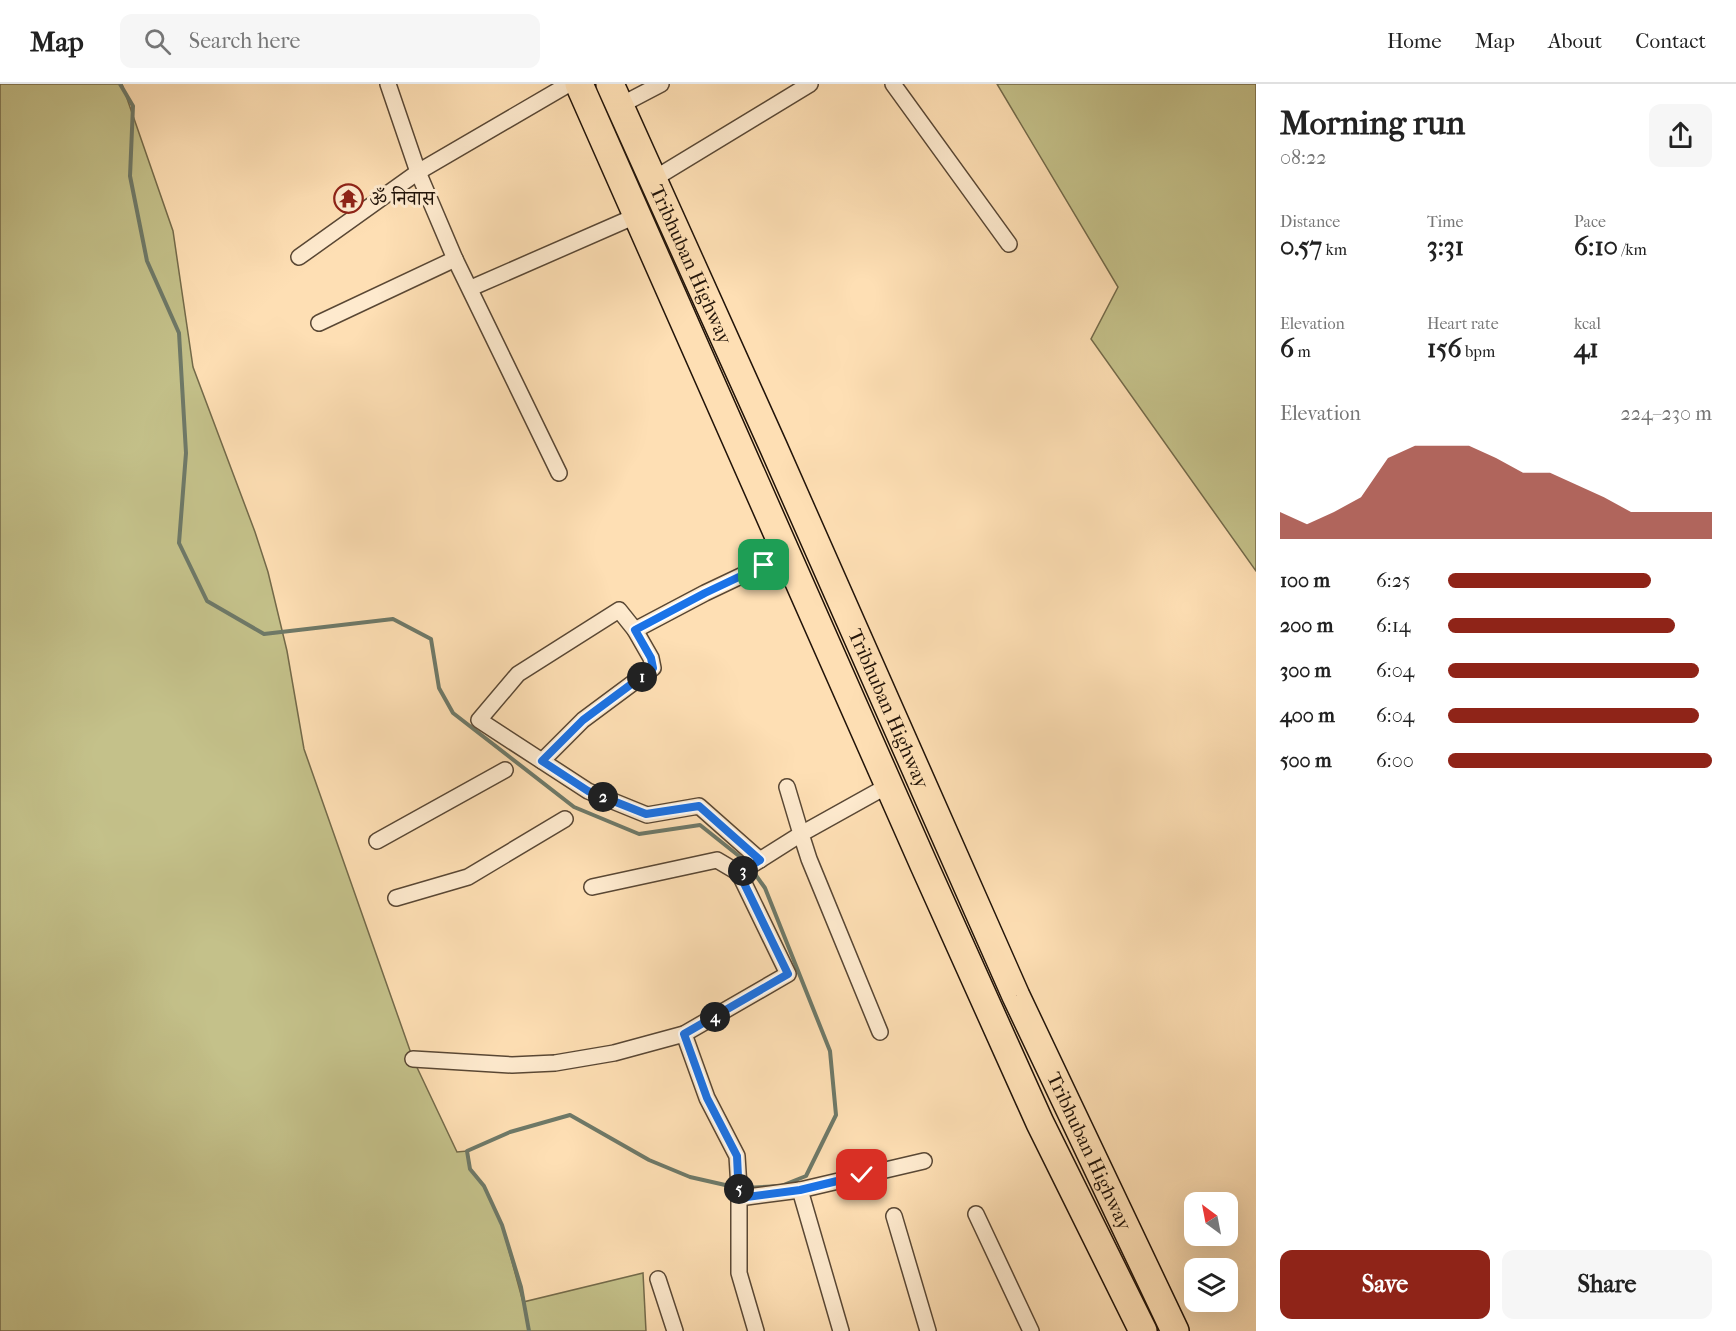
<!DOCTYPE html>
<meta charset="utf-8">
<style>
:root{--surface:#fff;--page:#f6f6f6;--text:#222;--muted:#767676;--line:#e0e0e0;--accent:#8f2418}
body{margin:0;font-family:"IM FELL French Canon","Noto Serif Devanagari",serif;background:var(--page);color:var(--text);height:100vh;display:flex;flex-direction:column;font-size:22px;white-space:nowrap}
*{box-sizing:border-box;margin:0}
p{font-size:20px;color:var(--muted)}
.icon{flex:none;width:33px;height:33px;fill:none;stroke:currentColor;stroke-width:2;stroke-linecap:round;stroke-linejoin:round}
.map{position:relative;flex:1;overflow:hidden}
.sheet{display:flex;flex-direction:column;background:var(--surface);width:480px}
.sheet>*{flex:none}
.needle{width:39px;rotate:328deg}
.fabs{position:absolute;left:1184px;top:1108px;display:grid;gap:12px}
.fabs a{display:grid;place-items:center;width:54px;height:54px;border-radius:12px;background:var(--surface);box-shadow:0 6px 24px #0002;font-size:30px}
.pin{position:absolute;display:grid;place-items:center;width:51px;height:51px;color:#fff;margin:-26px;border-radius:12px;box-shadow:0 3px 9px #0006}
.km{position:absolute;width:30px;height:30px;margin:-15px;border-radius:50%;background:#222;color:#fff;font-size:16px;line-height:30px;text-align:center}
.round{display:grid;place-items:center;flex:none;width:63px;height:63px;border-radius:12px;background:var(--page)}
.summary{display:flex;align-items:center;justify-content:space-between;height:102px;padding:0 24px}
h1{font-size:33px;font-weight:700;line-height:45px}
.metrics{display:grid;grid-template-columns:repeat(3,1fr);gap:9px;height:102px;padding:6px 24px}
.metrics div{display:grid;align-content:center}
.metrics b{font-size:26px;font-weight:700}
.metrics small{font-size:16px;font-weight:400}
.metrics p{font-size:16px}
.chart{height:168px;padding:12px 24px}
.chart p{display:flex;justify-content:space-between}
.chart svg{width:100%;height:108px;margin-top:6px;fill:var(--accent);opacity:.7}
.button{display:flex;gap:12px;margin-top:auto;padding:12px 24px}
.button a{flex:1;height:69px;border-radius:12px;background:var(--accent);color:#fff;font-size:24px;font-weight:700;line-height:69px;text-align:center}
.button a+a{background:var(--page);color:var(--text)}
ul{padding:0 24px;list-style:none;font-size:20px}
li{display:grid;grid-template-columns:96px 72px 1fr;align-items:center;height:45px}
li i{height:15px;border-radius:8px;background:var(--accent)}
header{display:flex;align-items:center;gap:36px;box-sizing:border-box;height:84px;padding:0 30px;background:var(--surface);border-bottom:2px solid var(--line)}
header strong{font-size:28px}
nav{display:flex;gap:33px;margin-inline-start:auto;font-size:21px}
.search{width:420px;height:54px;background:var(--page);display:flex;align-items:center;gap:15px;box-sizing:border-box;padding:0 21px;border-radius:12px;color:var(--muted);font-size:22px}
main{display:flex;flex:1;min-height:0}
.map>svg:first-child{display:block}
</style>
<header>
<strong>Map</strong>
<div class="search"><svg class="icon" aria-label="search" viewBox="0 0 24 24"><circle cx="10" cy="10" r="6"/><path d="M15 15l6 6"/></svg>Search here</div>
<nav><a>Home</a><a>Map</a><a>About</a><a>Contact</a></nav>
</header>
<main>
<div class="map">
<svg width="1256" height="1247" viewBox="0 0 1256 1247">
<rect width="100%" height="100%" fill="#fedfb4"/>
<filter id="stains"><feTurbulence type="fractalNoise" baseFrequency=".00333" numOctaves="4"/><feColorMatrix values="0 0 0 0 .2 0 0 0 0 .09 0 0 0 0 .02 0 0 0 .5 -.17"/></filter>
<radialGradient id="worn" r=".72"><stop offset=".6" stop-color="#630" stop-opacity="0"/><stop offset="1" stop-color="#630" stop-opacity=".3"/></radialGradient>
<g fill="#c4c18a" stroke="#736a4a" stroke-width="1.5">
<polygon points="0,0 122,0 173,147 193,283 255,448 268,488 287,567 304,665 413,975 457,1068 467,1067 470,1085 484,1102 502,1141 523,1218 643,1189 646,1247 0,1247"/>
<polygon points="997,0 1256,0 1256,487 1091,255 1118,203"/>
</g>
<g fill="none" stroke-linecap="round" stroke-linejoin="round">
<g stroke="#6e7968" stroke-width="4">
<polyline points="120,0 133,22 130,92 147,177 179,249 186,369 179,459 207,517 264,550 393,535 431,555 439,604 453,629 574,723 639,750 700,741 744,776"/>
<polyline points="744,1104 781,1102 806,1092 836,1031 830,967 765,804 755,790"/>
<polyline points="529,1247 521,1203 502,1141 484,1102 470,1085 467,1067 510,1048 570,1031 649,1076 690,1093 734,1103"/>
</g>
<defs>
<g id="street">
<polyline points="388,0 418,88 455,175 559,389"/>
<polyline points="893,0 1009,160"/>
<polyline points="619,22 661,0"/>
<polyline points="652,96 810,0"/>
<polyline points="299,173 418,88 569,0"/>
<polyline points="471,204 638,131"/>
<polyline points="319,239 455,175"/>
<polyline points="542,677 583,636 653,584 651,574 635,546"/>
<polyline points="377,757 505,686"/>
<polyline points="760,776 699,722 647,731 588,707 479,636 518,590 619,526 635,546 705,509 787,470"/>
<polyline points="739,789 801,750 787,703"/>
<polyline points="396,814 468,793 565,735"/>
<polyline points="880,948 809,775 801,750 889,701"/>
<polyline points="684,950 707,1014 737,1072 739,1104 739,1189 756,1247"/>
<polyline points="413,975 512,981 555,979 614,969 684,950 788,890 739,789 717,776 592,803"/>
<polyline points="800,1106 841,1247"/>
<polyline points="739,1114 800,1106 924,1077"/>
<polyline points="976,1130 1031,1247"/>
<polyline points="894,1132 928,1247"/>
<polyline points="658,1195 675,1247"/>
</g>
<g id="highway">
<polyline points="579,0 924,781 1040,1039 1143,1247"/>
<path id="s1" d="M 610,0 L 773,362 L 1016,912 L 1175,1247"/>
</g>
</defs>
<use href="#street" stroke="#594734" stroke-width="18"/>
<use href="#highway" stroke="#221409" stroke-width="30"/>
<use href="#street" stroke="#feeace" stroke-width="15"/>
<use href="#highway" stroke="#fedfb4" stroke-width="27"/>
</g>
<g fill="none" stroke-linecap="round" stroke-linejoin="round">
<defs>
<polyline id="route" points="764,481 705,509 635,546 651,574 653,584 583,636 542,677 588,707 646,730 699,722 760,776 739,789 788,890 684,950 707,1014 737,1072 739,1114 800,1106 862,1091"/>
</defs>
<use href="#route" stroke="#fff" stroke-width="12"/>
<use href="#route" stroke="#1a73e8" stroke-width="8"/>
</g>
<defs>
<symbol id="temple-ring" viewBox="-11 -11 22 22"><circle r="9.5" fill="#feeace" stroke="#8f2418" stroke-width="1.5"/><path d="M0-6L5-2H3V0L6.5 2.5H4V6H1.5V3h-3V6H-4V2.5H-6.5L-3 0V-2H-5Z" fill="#8f2418"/></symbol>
</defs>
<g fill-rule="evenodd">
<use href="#temple-ring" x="332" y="98" width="33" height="33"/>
</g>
<g text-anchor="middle" stroke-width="6" stroke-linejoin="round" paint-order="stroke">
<g font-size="20" fill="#221409" stroke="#feeace" text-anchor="start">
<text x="369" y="121">ॐ निवास</text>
</g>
<g font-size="20" fill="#221409" stroke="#feeace">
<text dy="7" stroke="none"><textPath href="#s1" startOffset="198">Tribhuban Highway</textPath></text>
<text dy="7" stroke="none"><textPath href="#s1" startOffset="684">Tribhuban Highway</textPath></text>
<text dy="7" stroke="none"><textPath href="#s1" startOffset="1170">Tribhuban Highway</textPath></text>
</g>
</g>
<rect width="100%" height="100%" filter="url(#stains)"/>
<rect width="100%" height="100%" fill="url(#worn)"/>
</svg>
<div class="fabs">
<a><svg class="needle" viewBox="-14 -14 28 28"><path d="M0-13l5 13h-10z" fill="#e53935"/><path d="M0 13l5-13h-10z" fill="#767676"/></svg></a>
<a><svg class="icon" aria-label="layers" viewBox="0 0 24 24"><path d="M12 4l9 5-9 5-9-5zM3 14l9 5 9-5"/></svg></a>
</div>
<div class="pin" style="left:764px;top:481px;background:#1e9e55"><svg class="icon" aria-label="arrive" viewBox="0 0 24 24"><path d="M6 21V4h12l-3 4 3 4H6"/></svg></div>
<div class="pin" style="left:862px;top:1091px;background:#d93025"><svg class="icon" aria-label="check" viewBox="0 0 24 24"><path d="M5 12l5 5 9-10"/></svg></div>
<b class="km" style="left:642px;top:593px">1</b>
<b class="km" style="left:603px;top:713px">2</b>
<b class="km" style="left:743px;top:787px">3</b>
<b class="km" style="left:715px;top:933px">4</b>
<b class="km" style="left:739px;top:1105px">5</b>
</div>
<section class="sheet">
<div class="summary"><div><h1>Morning run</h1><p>08:22</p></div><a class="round"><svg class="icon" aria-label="share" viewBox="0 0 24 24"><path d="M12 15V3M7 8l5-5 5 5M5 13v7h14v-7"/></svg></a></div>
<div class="metrics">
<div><p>Distance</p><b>0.57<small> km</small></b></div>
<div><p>Time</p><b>3:31</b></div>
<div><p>Pace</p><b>6:10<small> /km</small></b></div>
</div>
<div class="metrics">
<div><p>Elevation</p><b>6<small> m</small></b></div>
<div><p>Heart rate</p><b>156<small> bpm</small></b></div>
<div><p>kcal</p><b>41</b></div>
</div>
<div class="chart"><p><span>Elevation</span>224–230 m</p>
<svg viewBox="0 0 160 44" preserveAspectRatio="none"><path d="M0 44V33L10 38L20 33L30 27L40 11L50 6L60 6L70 6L80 11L90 17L100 17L110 22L120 27L130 33L140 33L150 33L160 33V44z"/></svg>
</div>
<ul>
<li><b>100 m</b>6:25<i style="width:77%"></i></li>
<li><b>200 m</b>6:14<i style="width:86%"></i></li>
<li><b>300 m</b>6:04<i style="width:95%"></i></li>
<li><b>400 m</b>6:04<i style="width:95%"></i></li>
<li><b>500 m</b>6:00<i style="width:100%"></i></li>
</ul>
<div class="button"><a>Save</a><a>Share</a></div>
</section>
</main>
